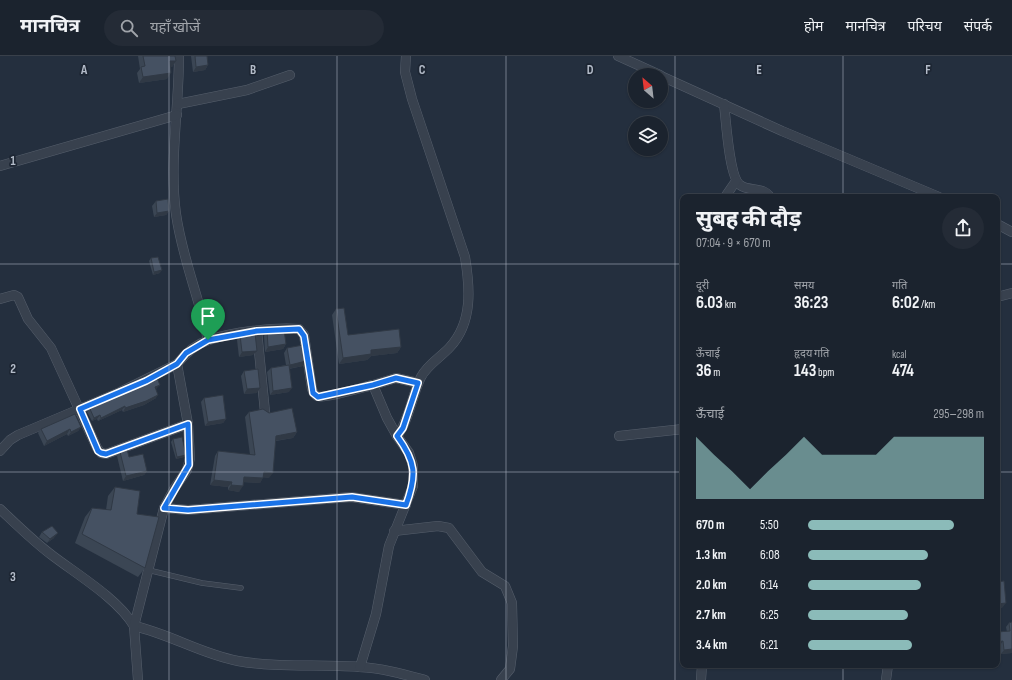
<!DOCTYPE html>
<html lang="hi">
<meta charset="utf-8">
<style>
:root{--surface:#1b232e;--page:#242b36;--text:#f1f3f6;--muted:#a0a4aa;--line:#39404a;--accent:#8bbbb9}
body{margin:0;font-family:"Sofia Sans Condensed","Noto Sans Devanagari",sans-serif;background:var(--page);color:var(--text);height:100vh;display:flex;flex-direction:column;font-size:15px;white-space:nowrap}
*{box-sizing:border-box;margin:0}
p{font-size:13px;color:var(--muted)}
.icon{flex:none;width:22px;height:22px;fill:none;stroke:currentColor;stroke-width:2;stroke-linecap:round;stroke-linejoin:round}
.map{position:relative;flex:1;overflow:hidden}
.panel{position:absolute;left:680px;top:138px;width:320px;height:474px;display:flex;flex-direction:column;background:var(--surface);border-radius:8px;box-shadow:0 1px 3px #0004,0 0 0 1px var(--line)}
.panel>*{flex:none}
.needle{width:26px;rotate:332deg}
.buttons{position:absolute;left:628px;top:12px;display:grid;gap:8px}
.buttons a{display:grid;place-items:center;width:40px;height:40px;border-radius:50%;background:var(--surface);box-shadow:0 1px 3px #0004,0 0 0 1px var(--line);font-size:20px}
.pin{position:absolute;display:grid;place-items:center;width:34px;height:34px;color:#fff;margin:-41px -17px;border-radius:50% 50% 50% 0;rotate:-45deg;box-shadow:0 0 4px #0007}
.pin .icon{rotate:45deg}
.round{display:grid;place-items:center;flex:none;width:42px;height:42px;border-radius:21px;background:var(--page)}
.summary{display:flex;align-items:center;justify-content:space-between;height:68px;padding:0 16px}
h1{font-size:22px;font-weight:700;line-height:30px}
.figures{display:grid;grid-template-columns:repeat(3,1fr);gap:6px;height:68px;padding:4px 16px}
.figures div{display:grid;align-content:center}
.figures b{font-size:17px;font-weight:700}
.figures small{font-size:11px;font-weight:400}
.figures p{font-size:11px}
.chart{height:112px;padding:8px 16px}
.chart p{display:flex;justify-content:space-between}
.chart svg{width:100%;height:72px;margin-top:4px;fill:var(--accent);opacity:.7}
ul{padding:0 16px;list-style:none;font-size:13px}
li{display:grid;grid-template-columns:64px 48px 1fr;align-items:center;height:30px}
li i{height:10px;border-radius:5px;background:var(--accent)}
header{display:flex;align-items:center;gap:24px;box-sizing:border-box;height:56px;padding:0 20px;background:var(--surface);border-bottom:1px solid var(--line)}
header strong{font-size:19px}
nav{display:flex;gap:22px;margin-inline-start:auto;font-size:14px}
.search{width:280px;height:36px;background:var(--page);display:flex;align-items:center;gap:10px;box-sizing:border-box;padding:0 14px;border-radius:22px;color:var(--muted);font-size:15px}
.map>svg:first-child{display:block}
</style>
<header>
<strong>मानचित्र</strong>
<div class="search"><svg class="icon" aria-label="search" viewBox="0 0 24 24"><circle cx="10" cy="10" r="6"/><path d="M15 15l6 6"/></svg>यहाँ खोजें</div>
<nav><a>होम</a><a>मानचित्र</a><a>परिचय</a><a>संपर्क</a></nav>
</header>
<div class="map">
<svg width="1012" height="624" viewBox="0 0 1012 624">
<rect width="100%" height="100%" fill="#242f3e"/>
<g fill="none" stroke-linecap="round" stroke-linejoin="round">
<defs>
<polyline id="lane" points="148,514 202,527 241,532"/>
<g id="street">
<path d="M 179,0 C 179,52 169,106 176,158 C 182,201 199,241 208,284"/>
<polyline points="618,0 660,19"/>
<polyline points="661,20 782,75 939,141"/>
<polyline points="178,48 247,34 290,19"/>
<path d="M 724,48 C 726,63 729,121 740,129 C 749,136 763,130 770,141"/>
<polyline points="0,110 177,59"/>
<polyline points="725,141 736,125"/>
<polyline points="997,168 1012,176"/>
<polyline points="997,241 1012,237"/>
<polyline points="0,243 14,239 18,241 28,263 51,292 97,392 101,397 106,398 188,368"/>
<polyline points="257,275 265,356"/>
<polyline points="373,329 396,322 418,327"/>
<polyline points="619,380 683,373"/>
<polyline points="0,395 10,384 18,379 120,336 177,308"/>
<polyline points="164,452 188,454 351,441 406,449"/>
<path d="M 0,453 C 17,469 34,486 53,500 C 78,519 118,543 134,570 C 170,578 201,598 238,605 C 277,612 319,608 359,611 C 382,612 403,618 425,624"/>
<polyline points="394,475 438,470 449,472 482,516 505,530 512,547 513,590 510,613 501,624"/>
<path d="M 360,611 L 376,558 L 389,490 L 413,430 L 413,410 L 409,397 L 397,380 C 409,365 412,339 421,321 C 427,309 441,301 450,291 C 473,266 470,232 465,201 L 412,43 L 405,16 L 406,0"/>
<path d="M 138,624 L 134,570 L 164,452 L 174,433 L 187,414 L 190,402 L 188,368 L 177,308 C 185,298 196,288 209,284 C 232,276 275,271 299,273 L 304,279 L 312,333 C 313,336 314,339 317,340 C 324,343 364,331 373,329 L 387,362 L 397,380"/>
<polyline points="701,624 702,609"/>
<polyline points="886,624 888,609"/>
</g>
</defs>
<use href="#lane" stroke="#565f6c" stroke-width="5.5"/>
<use href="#street" stroke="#565f6c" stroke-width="10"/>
<use href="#lane" stroke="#38414e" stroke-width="4.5"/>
<use href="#street" stroke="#38414e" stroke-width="9"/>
</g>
<g fill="#3b4654">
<polygon points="138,0 175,0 176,5 172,11 170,11 167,23 139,27 137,17 140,13"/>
<polygon points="191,0 207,0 208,9 205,14 193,16"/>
<polygon points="156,145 169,155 166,159 154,161 152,150"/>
<polygon points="151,202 160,217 153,219 149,205"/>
<polygon points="336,253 348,279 401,291 397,297 371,300 367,304 339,308 332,259"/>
<polygon points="267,275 286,288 283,293 265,296 264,280"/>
<polygon points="240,279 253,299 239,301 237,284"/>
<polygon points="287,292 303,310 289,313 289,336 270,339 267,316 271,312 286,309 284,297"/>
<polygon points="244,315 257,337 244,338 241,320"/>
<polygon points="157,332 156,333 156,342 144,349 123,356 122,354 98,365 97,363 92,365 87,356 90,353"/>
<polygon points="204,342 226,363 223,367 205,370 201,346"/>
<polygon points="249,356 297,376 293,382 276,385 269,422 263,421 260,427 243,426 239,436 228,434 228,431 210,429 215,400 218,395 250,399 245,361"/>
<polygon points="81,371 78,375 68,380 67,378 44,390 38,377 41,373"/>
<polygon points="173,383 186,399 184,401 176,403 171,386"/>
<polygon points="120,396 129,401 147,415 144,419 123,425 117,400"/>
<polygon points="115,431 137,458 145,512 138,521 75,487 85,461 92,452 106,454 108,440"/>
<polygon points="42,476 54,482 47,487 39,481"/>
<polygon points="1012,566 1012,597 1001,598 1000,589 997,590 997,576 1007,576 1006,571 1009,567"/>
</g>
<g fill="#303945">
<polygon points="170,5 176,5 172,11 165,11"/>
<polygon points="208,9 205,14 193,16 196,11"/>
<polygon points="171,17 167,23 139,27 143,21"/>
<polygon points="169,155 166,159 154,161 157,157"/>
<polygon points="162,214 160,217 153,219 154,216"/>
<polygon points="286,288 283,293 265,296 268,291"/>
<polygon points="401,291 397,297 371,300 367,304 339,308 343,302 371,294"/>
<polygon points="257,295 253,299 239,301 242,296"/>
<polygon points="306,305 303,310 287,313 290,309"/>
<polygon points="160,329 157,332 152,335 155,331"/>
<polygon points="260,332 257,337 244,338 247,333"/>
<polygon points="292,332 289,336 270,339 273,335"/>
<polygon points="158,339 156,342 144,349 123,356 125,352"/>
<polygon points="125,350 122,354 98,365 101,362"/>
<polygon points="100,359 97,363 92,365 94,362"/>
<polygon points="226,363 223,367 205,370 208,366"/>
<polygon points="81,371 78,375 68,380 71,376"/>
<polygon points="70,373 67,378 44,390 47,385"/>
<polygon points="297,376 293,382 273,385 276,380"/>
<polygon points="186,399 184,401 176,403 177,401"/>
<polygon points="147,415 144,419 123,425 126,420"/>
<polygon points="264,416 273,417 269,422 260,421"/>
<polygon points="244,421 263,422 260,427 240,426"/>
<polygon points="214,424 232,426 228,431 210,429"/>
<polygon points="231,429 243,430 239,436 228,434"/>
<polygon points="58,477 54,482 47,487 50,483"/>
<polygon points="1006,547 1002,552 997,552 997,548"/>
<polygon points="1003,585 1000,589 997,590 997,586"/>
<polygon points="1012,593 1012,597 1001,598 1004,594"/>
</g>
<g fill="#455162" stroke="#303945">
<polygon points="143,0 175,0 176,5 170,5 171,17 143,21 141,11 145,10"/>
<polygon points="195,0 207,0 208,9 196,11"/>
<polygon points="168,143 169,155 157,157 156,145"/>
<polygon points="158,201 162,214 154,216 151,202"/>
<polygon points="344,252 348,279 399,273 401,291 371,294 371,298 343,302 336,253"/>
<polygon points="284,274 286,288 268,291 267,275"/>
<polygon points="255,277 257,295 242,296 240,279"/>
<polygon points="303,289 306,305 290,309 287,292"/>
<polygon points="289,309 292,332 273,335 271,312"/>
<polygon points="258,313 260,332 247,333 244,315"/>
<polygon points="157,322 160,329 155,331 158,339 146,345 125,352 125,350 101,362 100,359 94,362 90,353"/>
<polygon points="223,339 226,363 208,366 204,342"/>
<polygon points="292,352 297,376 276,380 273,417 264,416 263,422 244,421 243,430 231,429 232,426 214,424 218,395 255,399 249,356 263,353 269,357"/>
<polygon points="75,358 81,371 71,376 70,373 47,385 41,373"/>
<polygon points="182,381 186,399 177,401 173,383"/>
<polygon points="127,393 129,401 143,398 147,415 126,420 120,396"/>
<polygon points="115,431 140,435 137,458 159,461 145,512 82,478 92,452 111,454"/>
<polygon points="52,470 58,477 50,483 42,476"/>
<polygon points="1004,525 1006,547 997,548 997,526"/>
<polygon points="1012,566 1012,593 1004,594 1003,585 997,586 997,576 1010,575 1009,567"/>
</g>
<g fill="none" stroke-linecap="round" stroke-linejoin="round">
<defs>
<path id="route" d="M 299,273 L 304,280 L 313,337 L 318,341 L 373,329 L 396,322 L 418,327 L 403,372 L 397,380 C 416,406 417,419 406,449 L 352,441 L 188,454 L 164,452 L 189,409 L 188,368 L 106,398 L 101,397 L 98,395 L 80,353 L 146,325 L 177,308 L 186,297 L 208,284 L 257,275 Z"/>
</defs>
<use href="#route" stroke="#fff" stroke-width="8"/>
<use href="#route" stroke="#1a73e8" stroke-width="5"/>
</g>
<path fill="none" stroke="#b4bcc9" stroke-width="1" stroke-opacity="0.55" d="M 169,0 L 169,624M 337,0 L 337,624M 506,0 L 506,624M 675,0 L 675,624M 843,0 L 843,141M 0,208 L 683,208M 997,208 L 1012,208M 0,416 L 683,416M 997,416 L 1012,416M 843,609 L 843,624"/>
<g font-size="13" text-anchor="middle" font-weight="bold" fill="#b4bcc9" stroke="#1d2633" stroke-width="3.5" stroke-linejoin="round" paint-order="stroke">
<text x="84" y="18">A</text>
<text x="253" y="18">B</text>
<text x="422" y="18">C</text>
<text x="590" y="18">D</text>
<text x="759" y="18">E</text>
<text x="928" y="18">F</text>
<text x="13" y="109">1</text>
<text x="13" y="317">2</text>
<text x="13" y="525">3</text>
</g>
</svg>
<div class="buttons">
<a><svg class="needle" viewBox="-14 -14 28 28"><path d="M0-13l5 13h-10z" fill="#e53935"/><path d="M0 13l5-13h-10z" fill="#a0a4aa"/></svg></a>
<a><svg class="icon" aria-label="layers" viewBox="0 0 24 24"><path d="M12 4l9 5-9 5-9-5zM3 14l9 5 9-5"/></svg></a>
</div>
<div class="pin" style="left:208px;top:284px;background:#1e9e55"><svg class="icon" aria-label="arrive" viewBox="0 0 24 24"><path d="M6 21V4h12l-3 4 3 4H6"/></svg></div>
<section class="panel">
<div class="summary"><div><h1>सुबह की दौड़</h1><p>07:04 · 9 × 670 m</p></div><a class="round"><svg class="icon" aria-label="share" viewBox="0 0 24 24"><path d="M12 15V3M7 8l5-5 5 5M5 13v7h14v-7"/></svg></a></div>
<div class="figures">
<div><p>दूरी</p><b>6.03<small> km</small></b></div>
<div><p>समय</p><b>36:23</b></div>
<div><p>गति</p><b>6:02<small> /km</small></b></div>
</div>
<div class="figures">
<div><p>ऊँचाई</p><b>36<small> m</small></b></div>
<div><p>हृदय गति</p><b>143<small> bpm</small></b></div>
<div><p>kcal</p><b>474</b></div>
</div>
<div class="chart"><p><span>ऊँचाई</span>295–298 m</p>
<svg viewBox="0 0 160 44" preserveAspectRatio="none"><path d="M0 44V6L10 17L20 27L30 38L40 27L50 17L60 6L70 17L80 17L90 17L100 17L110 6L120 6L130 6L140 6L150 6L160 6V44z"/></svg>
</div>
<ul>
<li><b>670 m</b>5:50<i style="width:83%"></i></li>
<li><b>1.3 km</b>6:08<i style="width:68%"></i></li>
<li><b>2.0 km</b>6:14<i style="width:64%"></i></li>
<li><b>2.7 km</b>6:25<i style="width:57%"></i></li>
<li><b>3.4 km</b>6:21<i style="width:59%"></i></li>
</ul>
</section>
</div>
